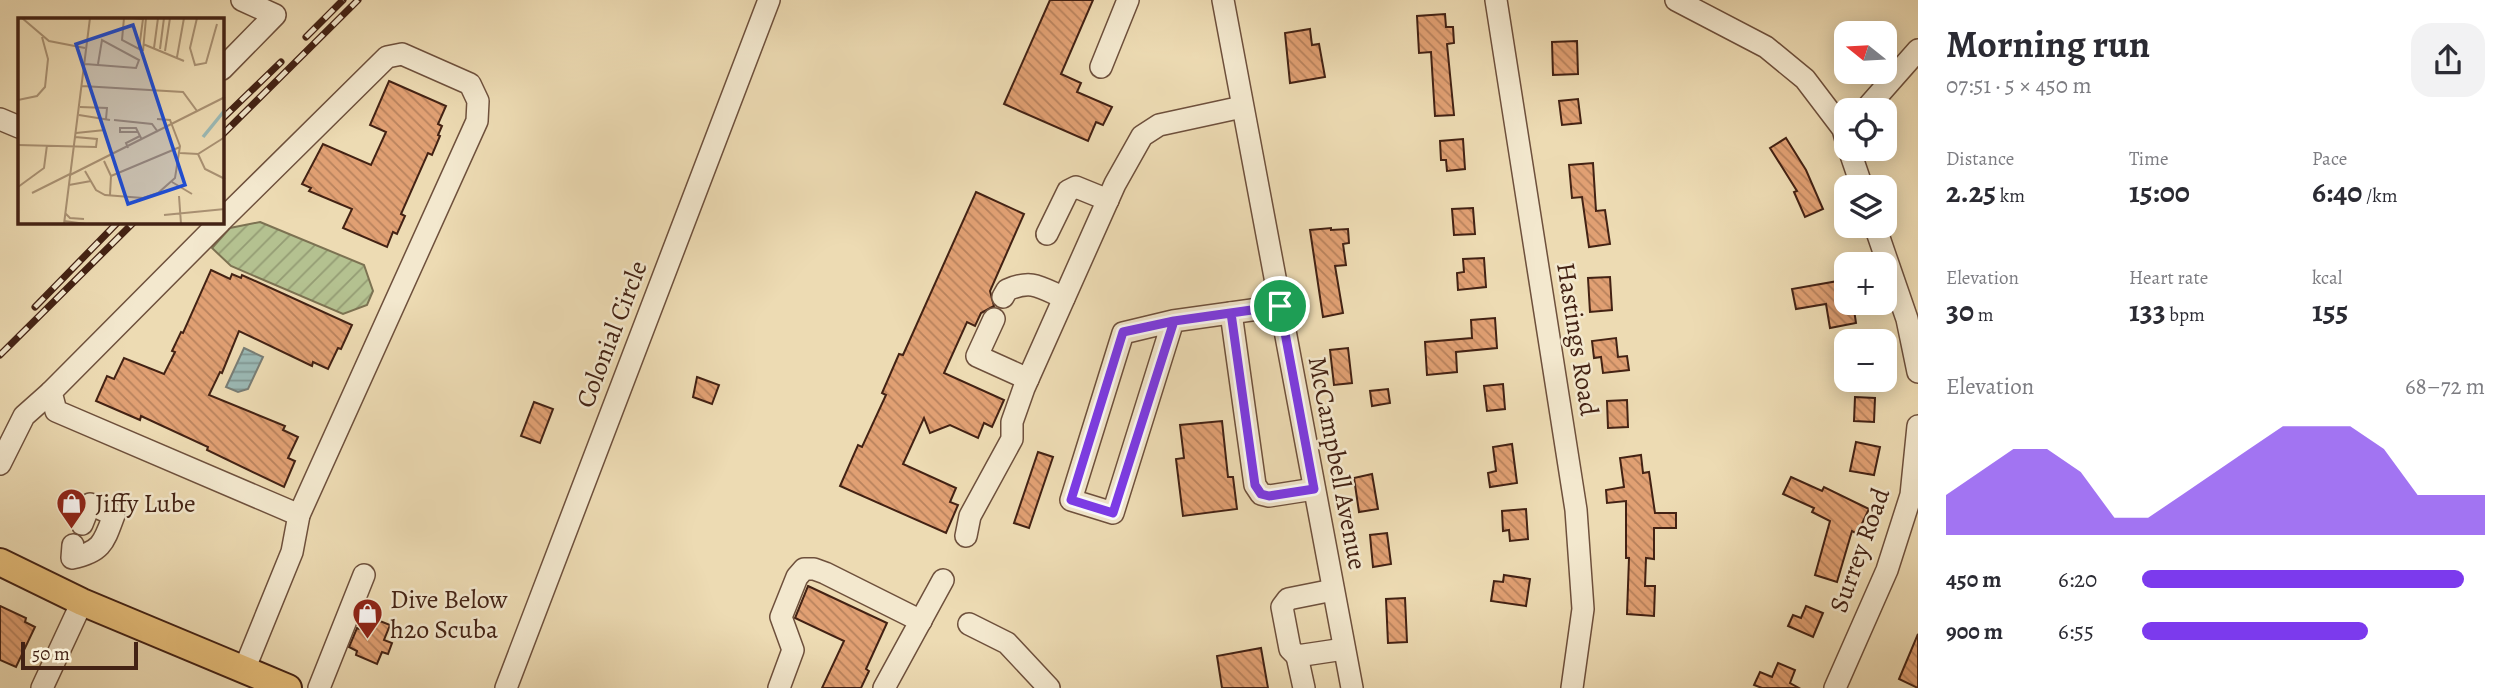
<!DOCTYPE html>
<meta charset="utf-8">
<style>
:root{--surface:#fff;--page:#f2f2f3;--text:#2b2b33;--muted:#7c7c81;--accent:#7c3aed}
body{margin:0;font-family:Alegreya,serif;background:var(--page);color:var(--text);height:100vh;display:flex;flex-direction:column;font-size:26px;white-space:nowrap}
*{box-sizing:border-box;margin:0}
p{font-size:23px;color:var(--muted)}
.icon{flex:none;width:38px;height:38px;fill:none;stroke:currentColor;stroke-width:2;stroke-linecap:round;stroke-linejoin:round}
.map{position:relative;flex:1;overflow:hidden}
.details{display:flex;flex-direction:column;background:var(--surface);width:595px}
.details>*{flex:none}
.needle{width:46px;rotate:288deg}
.buttons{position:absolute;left:1834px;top:21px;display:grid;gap:14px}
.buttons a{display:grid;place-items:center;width:63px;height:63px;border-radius:14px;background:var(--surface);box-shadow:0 4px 18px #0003;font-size:35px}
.scale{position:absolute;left:21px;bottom:18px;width:117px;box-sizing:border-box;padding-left:7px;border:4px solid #432214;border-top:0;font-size:19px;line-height:24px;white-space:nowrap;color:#432214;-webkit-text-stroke:5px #f3e8ce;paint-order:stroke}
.pin{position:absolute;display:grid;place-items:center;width:60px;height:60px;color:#fff;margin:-30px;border:4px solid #fff;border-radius:50%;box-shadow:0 2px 7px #0007}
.round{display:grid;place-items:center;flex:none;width:74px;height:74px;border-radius:21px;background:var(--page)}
.head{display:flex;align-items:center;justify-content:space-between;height:119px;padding:0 28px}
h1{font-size:38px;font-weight:700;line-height:52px}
.metrics{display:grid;grid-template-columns:repeat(3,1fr);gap:10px;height:119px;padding:7px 28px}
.metrics div{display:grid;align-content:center}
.metrics b{font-size:30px;font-weight:700}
.metrics small{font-size:19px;font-weight:400}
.metrics p{font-size:19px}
.chart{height:196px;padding:14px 28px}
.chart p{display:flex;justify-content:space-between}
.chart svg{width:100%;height:126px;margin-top:7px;fill:var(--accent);opacity:.7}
ul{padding:0 28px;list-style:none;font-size:23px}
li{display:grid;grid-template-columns:112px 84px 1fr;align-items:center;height:52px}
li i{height:18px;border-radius:9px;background:var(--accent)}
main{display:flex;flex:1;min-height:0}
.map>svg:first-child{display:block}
</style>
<main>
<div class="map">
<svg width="1918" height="688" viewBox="0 0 1918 688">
<defs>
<pattern id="garden-furrows" width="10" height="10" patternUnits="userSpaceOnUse" patternTransform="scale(1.75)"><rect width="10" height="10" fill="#b4c190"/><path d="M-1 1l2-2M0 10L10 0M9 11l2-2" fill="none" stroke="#949c74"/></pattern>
<pattern id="water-rules" width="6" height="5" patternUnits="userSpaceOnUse" patternTransform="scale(1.75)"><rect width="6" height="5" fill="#9bb9b5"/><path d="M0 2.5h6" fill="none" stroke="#809692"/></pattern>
<pattern id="building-back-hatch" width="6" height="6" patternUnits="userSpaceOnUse" patternTransform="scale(1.75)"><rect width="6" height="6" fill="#e1a073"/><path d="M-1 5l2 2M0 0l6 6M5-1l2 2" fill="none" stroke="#b8825d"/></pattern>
</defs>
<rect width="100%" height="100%" fill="#eddbb3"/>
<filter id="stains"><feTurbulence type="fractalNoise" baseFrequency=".00286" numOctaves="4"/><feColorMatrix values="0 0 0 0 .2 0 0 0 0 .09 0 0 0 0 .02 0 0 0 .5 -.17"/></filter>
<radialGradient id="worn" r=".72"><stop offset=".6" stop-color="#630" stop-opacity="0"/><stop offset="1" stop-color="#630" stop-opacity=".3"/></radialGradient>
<polygon fill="url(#garden-furrows)" stroke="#7c7252" stroke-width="2" points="260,222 364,265 373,291 367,305 343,314 231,266 212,248 230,228"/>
<polygon fill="url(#water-rules)" stroke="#787d75" stroke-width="2" points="244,348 263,357 248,389 238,392 226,387"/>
<g fill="url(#building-back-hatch)" stroke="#432214" stroke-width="2">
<polygon points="1050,0 1093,0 1061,74 1081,83 1077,92 1112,107 1103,125 1096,122 1088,141 1004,104"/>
<polygon points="1445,14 1446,27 1453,27 1454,43 1447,44 1454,115 1435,116 1431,52 1419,53 1417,16"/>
<polygon points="1310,29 1312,45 1319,44 1325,77 1290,83 1285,33"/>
<polygon points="1577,41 1578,74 1553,75 1552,42"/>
<polygon points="389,81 446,106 438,124 442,126 438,135 440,136 432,155 428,153 401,214 405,216 397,234 393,232 387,247 343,228 352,209 309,191 311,188 302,184 323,144 371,165 386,132 370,125"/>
<polygon points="1578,99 1581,123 1562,125 1559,101"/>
<polygon points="1786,138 1806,170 1823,209 1805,217 1794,192 1797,191 1770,148"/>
<polygon points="1463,139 1465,169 1447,171 1446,160 1441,160 1440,141"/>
<polygon points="1593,163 1596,211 1605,210 1610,244 1589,247 1582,197 1572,198 1569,165"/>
<polygon points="976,192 1024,214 990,291 994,306 981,313 975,326 967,322 944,373 1004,400 992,427 984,423 978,438 950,425 930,433 924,418 903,464 956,488 950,502 958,505 946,533 840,486 858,445 862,447 886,395 882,393 899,354 903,355"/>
<polygon points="1473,208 1475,234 1454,235 1452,209"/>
<polygon points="1331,228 1331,230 1348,229 1349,243 1343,244 1346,265 1335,266 1343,313 1323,317 1310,230"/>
<polygon points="1484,258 1486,287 1458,290 1457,273 1464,272 1463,259"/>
<polygon points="211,270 230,279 232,274 241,278 242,275 352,325 341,349 338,348 328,369 313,362 312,366 239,331 222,373 220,372 209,395 285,426 283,430 298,437 288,458 295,461 284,487 207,450 208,447 141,416 140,420 96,401 107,376 114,379 124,358 164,374 175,352 172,351 181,332 183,333"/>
<polygon points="1610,277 1612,310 1590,312 1588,278"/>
<polygon points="1838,281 1841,300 1846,299 1846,303 1853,303 1856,323 1830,328 1826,304 1796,309 1792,289"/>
<polygon points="1495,318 1497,348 1456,352 1457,372 1427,375 1425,342 1472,338 1471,320"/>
<polygon points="1616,338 1618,357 1627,356 1629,370 1603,373 1601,357 1594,358 1592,341"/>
<polygon points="1348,348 1352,383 1334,385 1330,350"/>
<polygon points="697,377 719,385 712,404 693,397"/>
<polygon points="1503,384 1505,409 1487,411 1484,386"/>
<polygon points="1388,389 1390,403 1372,406 1370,391"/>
<polygon points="1855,397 1875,398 1874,422 1854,421"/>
<polygon points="1627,400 1628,427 1608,428 1607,401"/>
<polygon points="534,402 553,409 540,443 521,436"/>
<polygon points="1222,421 1228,477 1233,477 1237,509 1183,516 1176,459 1184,458 1180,425"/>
<polygon points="1856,442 1880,447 1874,475 1850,471"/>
<polygon points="1512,444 1517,483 1490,487 1488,473 1496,471 1493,447"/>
<polygon points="1038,452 1053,457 1029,528 1014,523"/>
<polygon points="1641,455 1643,473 1649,472 1655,513 1676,513 1676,528 1654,528 1654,559 1646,558 1645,586 1655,586 1654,616 1627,614 1629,558 1626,558 1626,501 1607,503 1606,490 1624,487 1620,458"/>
<polygon points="1372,474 1378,509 1359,512 1354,478"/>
<polygon points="1791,477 1822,491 1824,487 1869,509 1857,534 1852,531 1837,582 1815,575 1830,521 1812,512 1814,508 1783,494"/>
<polygon points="1526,509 1528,539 1510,541 1509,530 1503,531 1502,511"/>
<polygon points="1387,533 1391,564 1373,567 1370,535"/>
<polygon points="1504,575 1530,579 1526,606 1491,601 1494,581 1503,582"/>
<polygon points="808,586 887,623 866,669 869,671 861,688 822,688 844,641 795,618"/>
<polygon points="1405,598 1407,642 1388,643 1386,599"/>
<polygon points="0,606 26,618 25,622 35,627 16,667 0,660"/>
<polygon points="1806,606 1823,613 1813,637 1788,626 1793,615 1801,618"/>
<polygon points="370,617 390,625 384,640 392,643 388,654 382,652 377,664 356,655 357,651 349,647 357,628 364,631"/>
<polygon points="1918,634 1918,688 1899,679"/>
<polygon points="1261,648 1268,688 1222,688 1217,656"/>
<polygon points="1778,663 1795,670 1790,683 1799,688 1762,688 1754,685 1760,672 1772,677"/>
</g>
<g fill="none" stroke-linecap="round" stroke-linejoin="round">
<defs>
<g id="minor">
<polyline points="1223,0 1352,688"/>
<polyline points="1496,0 1576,510 1583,609 1572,688"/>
<polyline points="1676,0 1766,47 1805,79 1843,129 1846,140"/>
<polyline points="1101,67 1128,0"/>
<polyline points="222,69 275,15 242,0"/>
<polyline points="1865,110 1918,50"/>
<polyline points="0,119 19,127"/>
<polyline points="1849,149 1862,187"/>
<polyline points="222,220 387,57 402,54 470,84 478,101 477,121 299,515 292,552 244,670"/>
<polyline points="220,222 51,392 56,411 299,515"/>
<polyline points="1875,226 1907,319 1918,372"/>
<polyline points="1047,234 1068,191 1076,187 1108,200"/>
<path d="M 1003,297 L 1007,290 C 1032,279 1040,287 1064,298"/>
<polyline points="1231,313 1255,485 1261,494 1269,496 1314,489"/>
<polyline points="994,319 977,356 1028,379"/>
<polyline points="1173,321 1113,513 1071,500 1123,333 1173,321 1280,306"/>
<polyline points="0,464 24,416 51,392"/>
<polyline points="966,536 970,516 1012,439 1012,422 1024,388 1115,184 1142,136 1159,125 1242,107"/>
<path d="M 73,545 L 72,558 C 102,552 104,542 114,515 L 90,504 L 82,524"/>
<polyline points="1333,590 1288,599 1282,607 1290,649 1297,656 1344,649"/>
<polyline points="969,624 1007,643 1049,688"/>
<polyline points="1297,656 1304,688"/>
<polyline points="42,688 82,602"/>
<polyline points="319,688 364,575"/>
<polyline points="506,688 769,0"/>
<polyline points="779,688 793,650 781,617 797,577 804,569 814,569 825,573 921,621"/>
<polyline points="884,688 943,580"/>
<polyline points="1835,688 1887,570 1911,495 1918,426"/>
</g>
<polyline id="major" points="0,562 82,602 288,688"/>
</defs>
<use href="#minor" stroke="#6e503c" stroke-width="24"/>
<use href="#major" stroke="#432214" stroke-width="30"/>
<use href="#minor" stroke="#f3e8ce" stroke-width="21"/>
<use href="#major" stroke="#e6be7a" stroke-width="26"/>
<defs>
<g id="rail">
<polyline points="306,37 343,0"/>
<polyline points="222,119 281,62"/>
<polyline points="222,135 358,0"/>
<polyline points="35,307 118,222"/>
<polyline points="0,355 134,222"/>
</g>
</defs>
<use href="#rail" stroke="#432214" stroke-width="7"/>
<use href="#rail" stroke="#f3e8ce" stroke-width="4.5" stroke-dasharray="13" stroke-linecap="butt"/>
</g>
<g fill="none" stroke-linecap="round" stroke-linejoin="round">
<defs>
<polyline id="route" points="1280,306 1174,321 1113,513 1071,500 1123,332 1174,321 1231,313 1255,485 1261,494 1269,496 1314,489 1280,306"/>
</defs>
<use href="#route" stroke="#fff" stroke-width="14"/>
<use href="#route" stroke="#7c3aed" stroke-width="9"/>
</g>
<defs>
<symbol id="shop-pin" viewBox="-11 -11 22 30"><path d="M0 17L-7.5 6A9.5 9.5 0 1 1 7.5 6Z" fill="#8f2418" stroke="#f3e8ce"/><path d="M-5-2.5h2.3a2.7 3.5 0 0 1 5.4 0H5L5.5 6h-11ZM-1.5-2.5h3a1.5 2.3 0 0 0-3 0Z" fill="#fff"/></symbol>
</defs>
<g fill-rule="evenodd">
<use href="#shop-pin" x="54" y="486" width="35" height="47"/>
<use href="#shop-pin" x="350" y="596" width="35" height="47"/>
</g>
<g text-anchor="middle" stroke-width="5" stroke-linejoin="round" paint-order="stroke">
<g font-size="26" fill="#432214" stroke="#f3e8ce">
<text transform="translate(611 334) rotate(-69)" y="9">Colonial Circle</text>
<text transform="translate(1578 339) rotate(81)" y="9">Hastings Road</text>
<text transform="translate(1338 463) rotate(79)" y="9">McCampbell Avenue</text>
<text transform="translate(1859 550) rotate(-70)" y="9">Surrey Road</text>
</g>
<g font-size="26" fill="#432214" stroke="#f3e8ce" text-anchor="start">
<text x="95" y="512">Jiffy Lube</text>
<text x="390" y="608">Dive Below<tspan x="390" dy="30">h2o Scuba</tspan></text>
</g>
</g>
<g transform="translate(18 18)">
<rect width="206" height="206" fill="#eddbb3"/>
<path fill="none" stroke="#9bb9b5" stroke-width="3.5" d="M 185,119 L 207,92"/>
<path fill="none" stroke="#a99173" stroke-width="2" d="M 4,0 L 31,23 L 67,30M 106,0 L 104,22 L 121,31 L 125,1 L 115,0M 179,0 L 172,30 L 177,47 L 188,45 L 199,6M 125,26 L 166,43M 136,30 L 140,0M 142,31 L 146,0M 125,33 L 128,0M 147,33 L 152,0M 159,39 L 166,0M 67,46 L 118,50 L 121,42 L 84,22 L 80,46M 64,68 L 165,74 L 179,93M 0,82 L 19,78 L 27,69 L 30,41 L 24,19M 62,89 L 89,90 L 88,101M 61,97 L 92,102M 96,102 L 134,106 L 140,114M 120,114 L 102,114 L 102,110 L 118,110 L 124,122M 58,115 L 87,112M 0,127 L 78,129 L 79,121 L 57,119M 110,130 L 108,125 L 122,118M 162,135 L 180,136 L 207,119M 180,136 L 187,151 L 207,161M 86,143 L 93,158 L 92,177M 67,153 L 78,172 L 87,177 L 125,180 L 140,175 L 157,160 L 162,128 L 152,102 L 139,101M 52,157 L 207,79M 93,158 L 162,129M 154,164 L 174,176M 51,167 L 73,163M 0,169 L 26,150 L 29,127M 14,175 L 52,156M 161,178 L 163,206M 47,195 L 52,200 L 66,201M 146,197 L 207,191M 46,203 L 68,206M 46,206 L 72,0"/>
<path fill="#1d4ed8" fill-opacity="0.15" stroke="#1d4ed8" stroke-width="3.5" d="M 115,7 L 167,167 L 110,186 L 58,26 Z"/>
<rect width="206" height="206" fill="none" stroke="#432214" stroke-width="3.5"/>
</g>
<rect width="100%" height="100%" filter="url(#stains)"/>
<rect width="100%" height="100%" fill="url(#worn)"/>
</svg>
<div class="buttons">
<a><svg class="needle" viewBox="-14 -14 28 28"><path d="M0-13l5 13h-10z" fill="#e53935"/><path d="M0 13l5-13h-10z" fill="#7c7c81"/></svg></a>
<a><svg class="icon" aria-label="locate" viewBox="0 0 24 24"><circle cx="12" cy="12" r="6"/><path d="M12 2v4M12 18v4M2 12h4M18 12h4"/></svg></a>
<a><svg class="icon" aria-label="layers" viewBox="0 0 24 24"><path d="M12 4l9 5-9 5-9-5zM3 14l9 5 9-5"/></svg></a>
<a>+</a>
<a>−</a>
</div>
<div class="scale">50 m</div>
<div class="pin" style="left:1280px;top:306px;background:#1e9e55"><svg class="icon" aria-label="arrive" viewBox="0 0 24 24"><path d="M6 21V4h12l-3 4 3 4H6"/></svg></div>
</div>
<section class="details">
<div class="head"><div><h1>Morning run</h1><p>07:51 · 5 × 450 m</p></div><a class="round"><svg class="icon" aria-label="share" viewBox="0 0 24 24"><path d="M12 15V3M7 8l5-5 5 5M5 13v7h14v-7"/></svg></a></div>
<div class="metrics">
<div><p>Distance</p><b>2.25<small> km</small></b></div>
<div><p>Time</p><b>15:00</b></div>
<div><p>Pace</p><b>6:40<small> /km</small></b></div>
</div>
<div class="metrics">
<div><p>Elevation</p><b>30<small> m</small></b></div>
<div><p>Heart rate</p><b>133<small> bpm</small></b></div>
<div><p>kcal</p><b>155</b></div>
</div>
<div class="chart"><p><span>Elevation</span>68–72 m</p>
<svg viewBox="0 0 160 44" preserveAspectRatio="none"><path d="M0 44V30L10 22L20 14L30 14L40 22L50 38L60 38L70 30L80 22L90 14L100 6L110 6L120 6L130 14L140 30L150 30L160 30V44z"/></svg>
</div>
<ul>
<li><b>450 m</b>6:20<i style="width:94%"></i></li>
<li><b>900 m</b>6:55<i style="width:66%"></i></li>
</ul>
</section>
</main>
